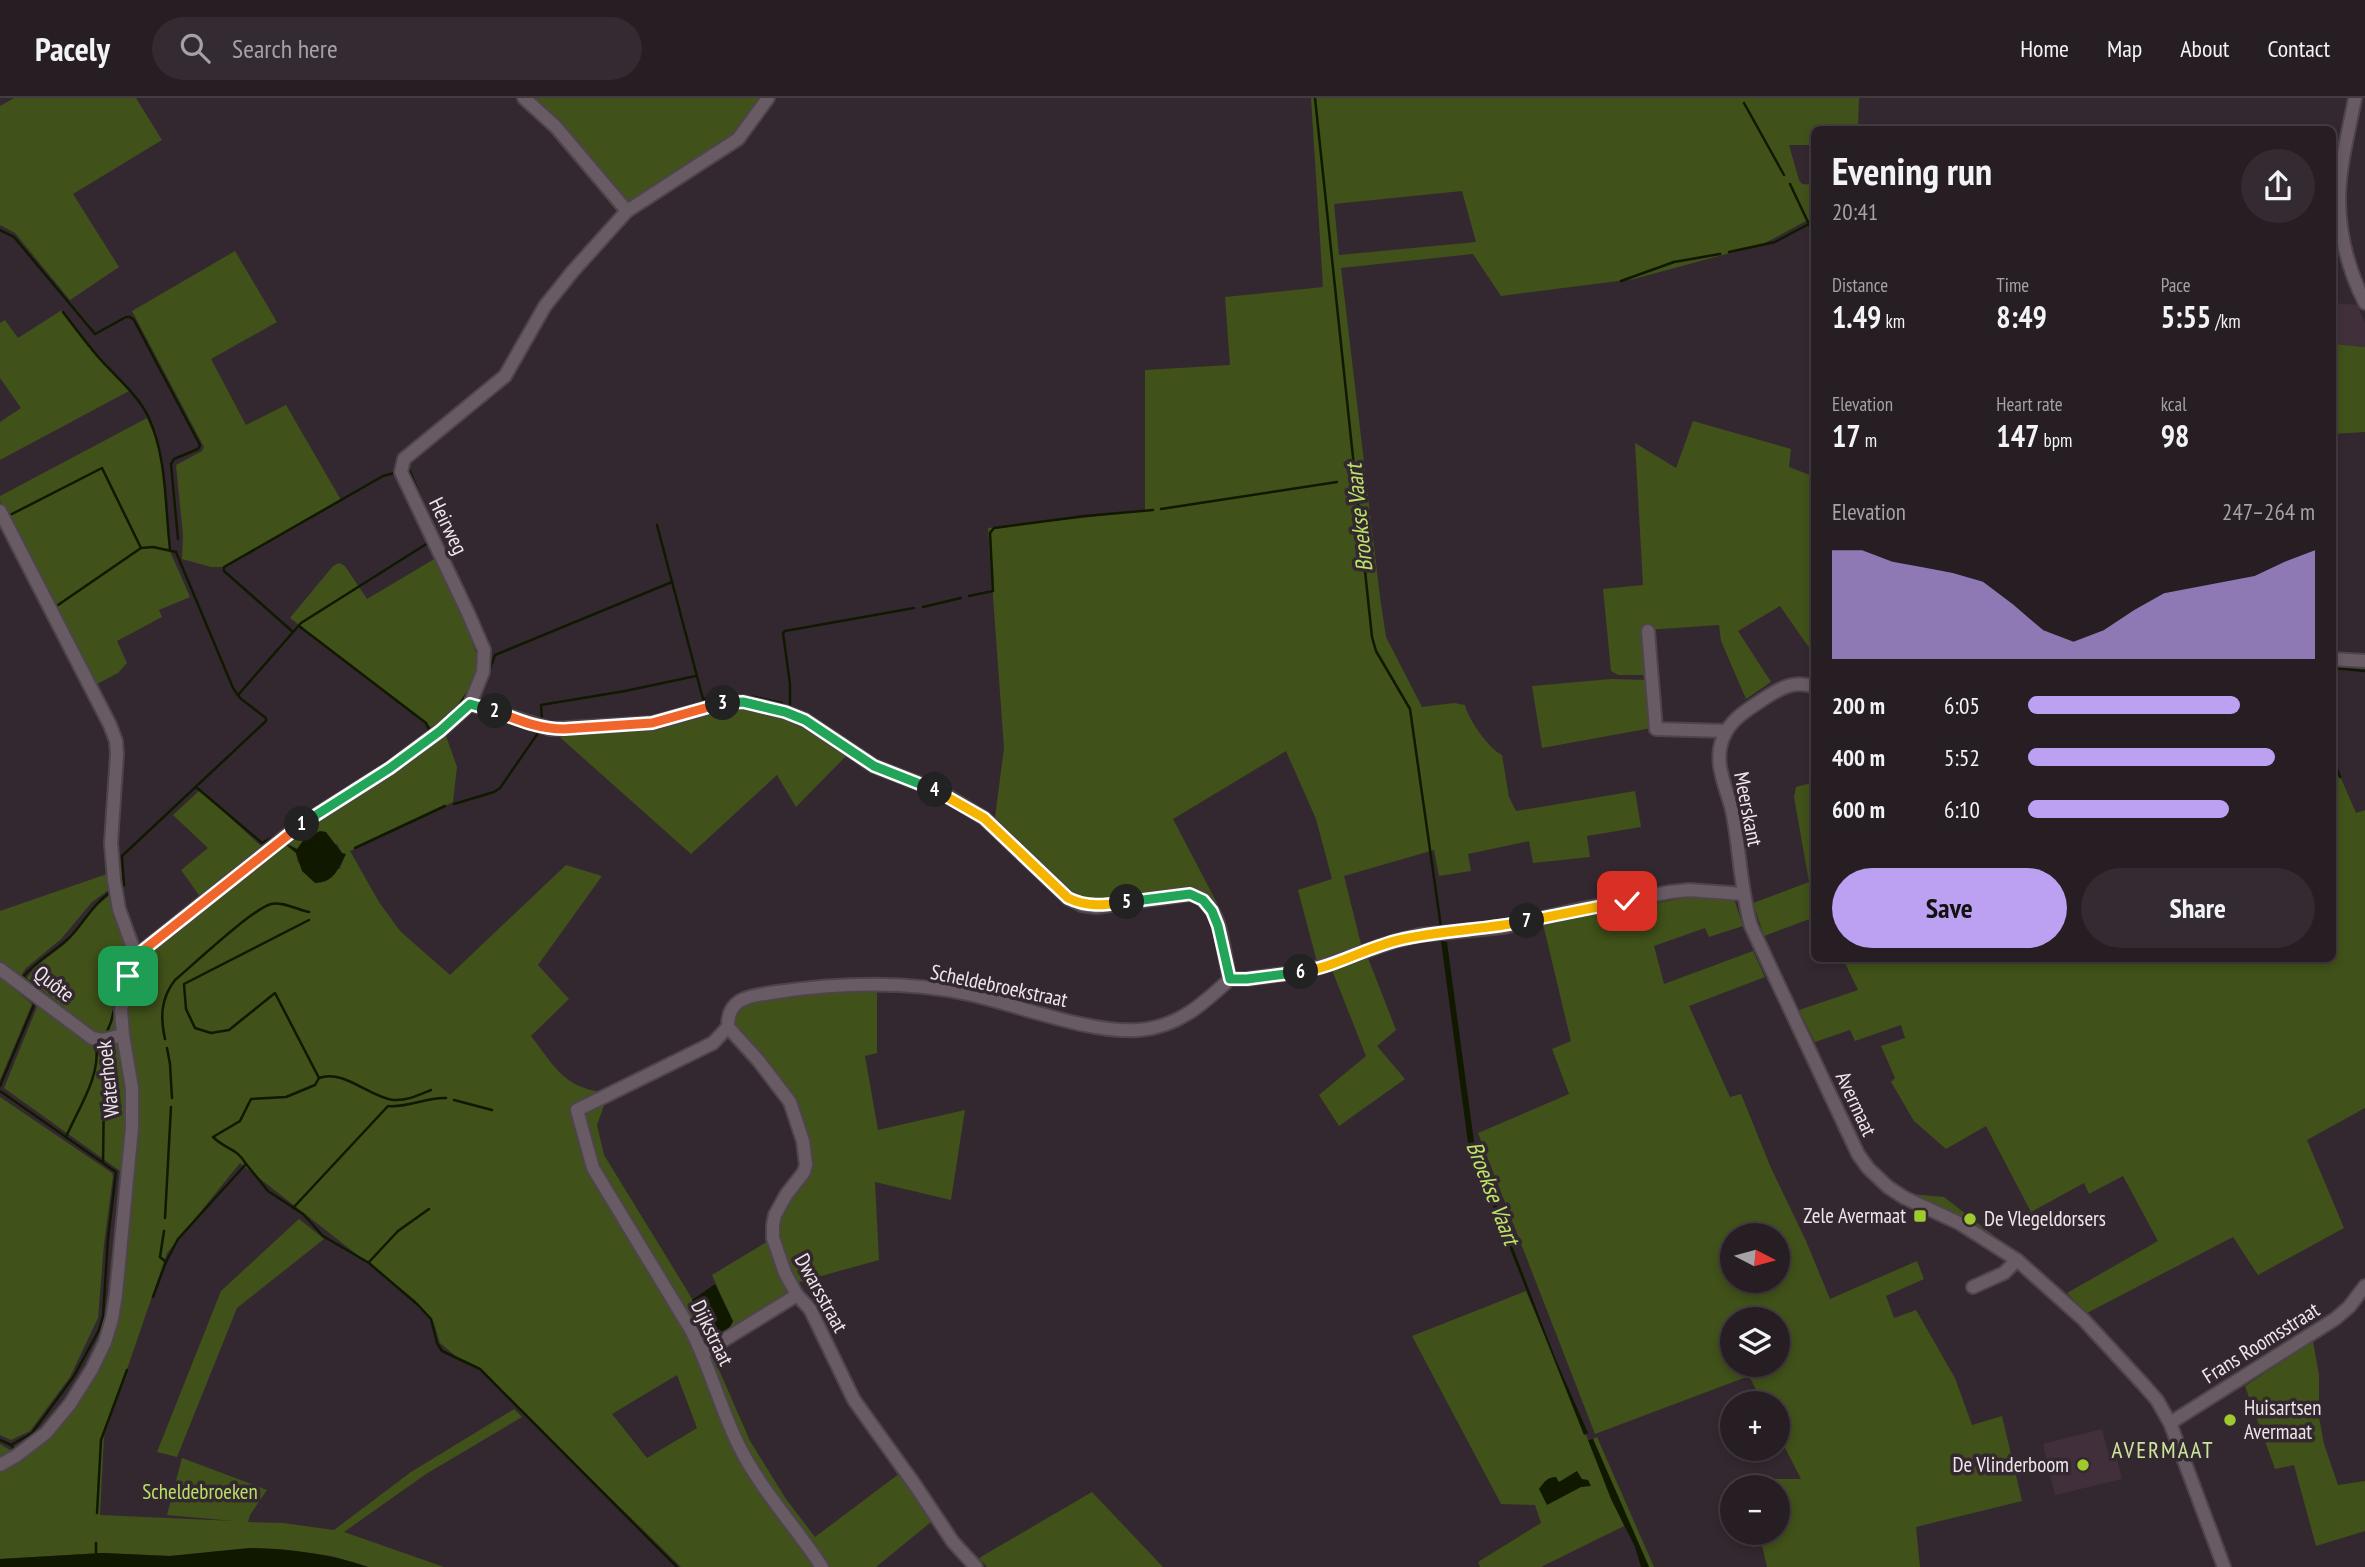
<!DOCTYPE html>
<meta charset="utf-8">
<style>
:root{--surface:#271e24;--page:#332b31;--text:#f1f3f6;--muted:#a4a2a6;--line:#433c41;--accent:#bca0f2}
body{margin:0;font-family:"PT Sans Narrow",sans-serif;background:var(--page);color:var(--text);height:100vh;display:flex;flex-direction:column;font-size:26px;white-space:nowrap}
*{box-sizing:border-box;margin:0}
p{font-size:23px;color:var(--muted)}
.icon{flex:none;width:38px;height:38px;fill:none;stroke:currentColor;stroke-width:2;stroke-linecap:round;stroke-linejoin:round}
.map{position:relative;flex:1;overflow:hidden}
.drawer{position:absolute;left:1811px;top:28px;width:525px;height:836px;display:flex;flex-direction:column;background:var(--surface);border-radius:10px;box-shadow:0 4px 10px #0003,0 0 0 2px var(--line)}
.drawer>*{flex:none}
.needle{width:46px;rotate:96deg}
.fabs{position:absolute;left:1720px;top:1125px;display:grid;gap:14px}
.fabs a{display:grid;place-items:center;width:70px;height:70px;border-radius:50%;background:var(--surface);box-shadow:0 4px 10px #0003,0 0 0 2px var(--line);font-size:35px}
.pin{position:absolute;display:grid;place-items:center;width:60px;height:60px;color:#fff;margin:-30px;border-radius:14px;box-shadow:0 4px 10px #0006}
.km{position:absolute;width:35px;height:35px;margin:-18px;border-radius:50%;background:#222;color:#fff;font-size:19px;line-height:35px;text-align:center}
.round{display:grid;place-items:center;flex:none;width:74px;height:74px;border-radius:37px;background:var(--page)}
.summary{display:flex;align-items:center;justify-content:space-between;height:119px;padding:0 21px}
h1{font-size:38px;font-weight:600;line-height:52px}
.metrics{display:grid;grid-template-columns:repeat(3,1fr);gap:10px;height:119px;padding:7px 21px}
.metrics div{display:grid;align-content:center}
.metrics b{font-size:30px;font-weight:600}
.metrics small{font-size:19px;font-weight:400}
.metrics p{font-size:19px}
.chart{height:196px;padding:14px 21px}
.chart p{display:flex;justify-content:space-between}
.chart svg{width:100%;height:126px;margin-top:7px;fill:var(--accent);opacity:.7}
.primary-button{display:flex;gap:14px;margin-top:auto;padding:14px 21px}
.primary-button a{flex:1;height:80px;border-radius:42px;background:var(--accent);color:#111;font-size:28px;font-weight:600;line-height:80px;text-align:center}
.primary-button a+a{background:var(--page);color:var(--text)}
ul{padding:0 21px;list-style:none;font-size:23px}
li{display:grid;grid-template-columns:112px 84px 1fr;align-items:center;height:52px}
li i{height:18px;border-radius:9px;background:var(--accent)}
header{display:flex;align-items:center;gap:42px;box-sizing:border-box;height:98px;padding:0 35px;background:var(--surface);border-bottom:2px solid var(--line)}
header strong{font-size:33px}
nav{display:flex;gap:38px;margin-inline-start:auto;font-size:24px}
.search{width:490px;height:63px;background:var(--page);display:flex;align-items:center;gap:18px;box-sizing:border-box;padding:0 24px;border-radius:38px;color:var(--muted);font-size:26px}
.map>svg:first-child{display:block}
</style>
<header>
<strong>Pacely</strong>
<div class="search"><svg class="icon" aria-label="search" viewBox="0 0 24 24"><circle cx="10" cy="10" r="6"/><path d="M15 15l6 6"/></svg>Search here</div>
<nav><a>Home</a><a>Map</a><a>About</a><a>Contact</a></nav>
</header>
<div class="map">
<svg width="2365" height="1469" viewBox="0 0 2365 1469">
<rect width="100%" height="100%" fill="#342830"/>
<g fill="#41303c">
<polygon points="2333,205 2357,207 2365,225 2365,249 2333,246"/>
<polygon points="2102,1331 2108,1355 2115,1353 2122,1381 2055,1397 2043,1346"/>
</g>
<g fill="#405119" fill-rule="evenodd">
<polygon points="14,0 136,0 162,42 73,96 119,169 70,202 15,135 0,127 0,8"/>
<polygon points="531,0 761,0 742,29 730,40 629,105 624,102 548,13"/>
<path d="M 1311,0 L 1859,0 L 1858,31 L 1815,32 L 1815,47 L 1789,47 L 1799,82 L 1802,86 L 1815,87 L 1815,141 L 1806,123 L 1763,146 L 1634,181 L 1501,198 L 1473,156 L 1341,170 L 1380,499 L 1386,539 L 1422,609 L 1454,605 L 1465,607 C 1468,621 1489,651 1502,657 L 1509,699 L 1516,713 L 1635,693 L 1641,729 L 1587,738 L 1590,759 L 1533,765 L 1529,743 L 1468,756 L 1471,773 L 1439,778 L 1434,752 L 1344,778 L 1362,850 L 1317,864 L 1298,792 L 1332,781 L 1316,721 L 1286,653 L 1173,721 L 1217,805 L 1213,806 L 1206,798 L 1095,804 C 1058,798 1027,754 1001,727 L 995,719 L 1004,650 L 988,430 L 1145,413 L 1145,272 L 1230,267 L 1225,199 L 1323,189 ZM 1462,93 L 1476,144 L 1339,157 L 1334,106 Z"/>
<polygon points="235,153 277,224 211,261 246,327 286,307 341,402 225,469 211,469 182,461 183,437 176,367 202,353 204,349 132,213"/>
<polygon points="62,212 88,248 129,293 0,362 0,324 21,310 0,280 0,225 5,222 18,240"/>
<polygon points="2333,246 2365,249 2365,334 2333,336"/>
<polygon points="147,320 158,346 162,364 169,451 190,499 159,512 162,519 117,543 127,565 118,575 95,587 0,403 0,398"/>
<polygon points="1693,323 1791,351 1789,369 1815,379 1815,558 1780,508 1738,533 1771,584 1746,601 1721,543 1719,527 1646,532 1650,577 1618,577 1611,573 1603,491 1643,487 1635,345 1676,370"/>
<path d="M 436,460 C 446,482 478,539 479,560 C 479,577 469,598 458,610 C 450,617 440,623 432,630 L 290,520 L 333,468 L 339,465 L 345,468 L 367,501 Z"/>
<polygon points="1611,581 1649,582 1657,629 1542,650 1532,588"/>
<polygon points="736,607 768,613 806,628 848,656 796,709 777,677 691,756 554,634"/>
<path d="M 445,635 L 457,669 L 453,704 L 350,753 L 379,804 L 400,833 L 450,877 L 566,767 L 602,778 L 538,867 L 569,901 L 531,938 C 553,966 563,989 601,994 L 606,1002 L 597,1027 L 604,1057 L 685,1189 L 704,1222 L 706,1236 L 733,1224 L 712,1177 L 773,1140 L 797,1197 L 710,1251 L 750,1343 L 786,1401 L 815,1439 L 904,1372 L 936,1420 L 876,1469 L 681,1469 L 476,1268 L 458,1260 L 440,1245 L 434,1225 L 415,1202 L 240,1065 L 167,1155 L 104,1338 L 100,1417 L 234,1423 L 167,1417 L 182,1360 L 267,1392 L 250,1417 L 248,1424 L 283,1425 L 334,1432 L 411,1374 L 514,1311 L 522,1319 L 426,1376 L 344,1434 L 444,1469 L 368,1469 L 332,1458 L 281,1451 L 250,1450 L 170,1458 L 102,1455 L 0,1461 L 0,1346 L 15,1355 L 30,1348 L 98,1269 L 127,1114 L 126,908 L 138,863 L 273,748 ZM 287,745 L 297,751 L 337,746 L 342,755 L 345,757 L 340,771 L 298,765 L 296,755 ZM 677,1277 L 697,1330 L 647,1360 L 612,1316 Z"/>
<polygon points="2333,662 2356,715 2365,712 2365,1010 2307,1042 2344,1130 2258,1177 2233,1139 2087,1215 2067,1195 2158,1143 2123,1078 2089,1096 2084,1085 2031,1114 1986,1028 1946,1051 1914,1023 1891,984 1895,980 1881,948 1905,940 1901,927 1855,943 1850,932 1815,944 1799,912 1858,892 1843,861 2333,861"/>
<polygon points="1815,684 1815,819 1764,838 1753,805 1809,784 1794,699 1796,689"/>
<polygon points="200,692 261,748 201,800 181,772 208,750 173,717"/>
<polygon points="107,776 110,791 92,804 61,841 26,870 20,879 0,867 0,813"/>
<polygon points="111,796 129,857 118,927 111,935 99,938 25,883 35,869 66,845 94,810"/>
<path d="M 1695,798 L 1727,801 L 1735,804 L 1743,828 L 1709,839 L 1705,830 L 1654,848 L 1664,886 L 1753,853 L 1765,879 L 1689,908 L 1730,999 L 1741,996 L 1771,1070 L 1806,1143 L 1830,1201 L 1917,1163 L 1924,1181 L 1886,1198 L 1894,1220 L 1916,1212 L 1955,1280 L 1972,1327 L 2002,1318 L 2022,1403 L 1916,1429 L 1920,1469 L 1767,1469 L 1759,1435 L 1778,1435 L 1778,1390 L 1749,1389 L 1747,1381 L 1801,1381 L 1778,1336 L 1778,1306 L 1763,1305 L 1749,1278 L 1595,1336 L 1478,1035 L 1569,996 L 1552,951 L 1571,943 L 1543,826 ZM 1732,1138 L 1778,1138 L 1778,1183 L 1732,1183 ZM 1732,1222 L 1778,1222 L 1778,1267 L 1732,1267 Z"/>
<polygon points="1368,860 1396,932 1377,948 1405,981 1339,1028 1319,997 1366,958 1332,872"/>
<polygon points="0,875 17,885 16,893 32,906 0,982"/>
<path d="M 877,891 L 877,955 L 865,958 L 878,1032 L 965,1012 L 951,1102 L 875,1084 L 879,1162 L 796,1185 C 783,1166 770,1134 782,1112 C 789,1099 800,1087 809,1076 L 784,987 L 732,924 L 740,907 L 787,896 Z"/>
<polygon points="39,904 113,945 118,945 127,997 124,1069 120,1073 4,990"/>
<polygon points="0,999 112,1075 113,1078 104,1146 98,1220 70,1279 30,1333 11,1342 0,1337"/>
<polygon points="1911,1096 1944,1099 2002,1144 1965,1122"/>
<polygon points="299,1121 324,1141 237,1210 177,1359 157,1354 221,1193"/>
<polygon points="1526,1193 1624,1428 1541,1469 1480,1469 1478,1464 1541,1425 1535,1407 1501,1406 1412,1238"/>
<polygon points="2313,1243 2319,1277 2319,1319 2324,1346 2338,1387 2365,1383 2365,1433 2316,1448 2294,1367 2275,1371 2245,1288"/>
<polygon points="1597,1339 1654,1469 1649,1469 1593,1341"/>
<polygon points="1092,1394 1163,1469 987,1469 979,1460"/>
</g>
<g fill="#101900">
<path d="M 320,733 L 326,734 L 342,755 L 346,756 C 338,771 334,785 315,785 L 302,773 L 296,755 L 285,746 L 297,751 L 305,740 Z"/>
<polygon points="1441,843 1447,844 1475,1051 1556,1262 1588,1335 1584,1337 1468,1045"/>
<path d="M 715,1186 L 733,1223 C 730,1232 719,1241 710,1242 L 706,1236 L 704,1222 L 692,1202 Z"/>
<polygon points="1593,1341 1649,1469 1641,1469 1635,1449 1611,1401 1588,1342"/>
<path d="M 1577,1373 L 1582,1381 L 1588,1382 L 1591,1388 L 1581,1389 L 1547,1407 L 1539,1391 C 1544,1384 1547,1379 1556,1379 L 1559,1384 Z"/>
<path d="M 250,1450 C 291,1451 330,1456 368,1469 L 0,1469 L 0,1461 L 102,1455 L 170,1458 Z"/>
</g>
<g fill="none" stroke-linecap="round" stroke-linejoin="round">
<g stroke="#101900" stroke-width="2.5">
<polyline points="1315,0 1372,539 1376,553 1410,611 1441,829"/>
<polyline points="1744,5 1784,77"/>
<polyline points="1790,86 1815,139"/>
<polyline points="0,132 14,139 95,236 126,219 130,219 134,222 200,347 198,351 174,361 171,366 178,441"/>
<polyline points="1729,154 1775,144 1807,127"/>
<polyline points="1621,183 1674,164 1720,156"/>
<path d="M 63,214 C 75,230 87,246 100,261 C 116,279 137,296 148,318 C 167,358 165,408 170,451"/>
<polyline points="411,361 408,369 425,410"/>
<polyline points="1161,411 1337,384"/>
<polyline points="10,417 102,370 141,450"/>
<polyline points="657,427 703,601 721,598"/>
<polyline points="969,498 993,493 990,435 994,430 1085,418 1153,412"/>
<polyline points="58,507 141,450 153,449 176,454 233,590 240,600 266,620 266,623 122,758 124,787 121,789"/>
<polyline points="923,509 961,500"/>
<polyline points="299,528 426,625 430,634"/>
<polyline points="293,534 224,473 224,469 383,378 394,375"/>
<polyline points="472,540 478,556"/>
<polyline points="2333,570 2365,573"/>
<polyline points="238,597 301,525 428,445"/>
<polyline points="728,597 755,599 782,605"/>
<polyline points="480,598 495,557 672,484"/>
<polyline points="459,607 469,593"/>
<polyline points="790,607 790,586 783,535 785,533 914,510"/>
<polyline points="542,622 541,607 625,593 696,578"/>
<polyline points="2333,660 2340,679"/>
<polyline points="367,677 408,649"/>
<polyline points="196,689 262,745 277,737"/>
<polyline points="454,706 494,694 500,690 538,635"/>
<polyline points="355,750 445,708"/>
<path d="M 63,910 L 23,879 C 36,863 54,854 69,840 C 84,825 91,808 109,795"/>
<polyline points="106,936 111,924 122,879"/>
<path d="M 165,941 C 160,919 161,900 175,882 C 194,866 251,812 271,806 C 282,803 298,812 309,814"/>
<polyline points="167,950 170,966 172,1000"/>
<path d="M 319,980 C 344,971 369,999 393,1002 C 407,1003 419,997 431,992"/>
<polyline points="125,986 126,1004"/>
<polyline points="0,988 34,907 32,902"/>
<polyline points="0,993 116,1074 108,1140 103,1218 99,1232 74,1278 32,1335 11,1347"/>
<polyline points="454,1002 492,1012"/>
<path d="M 66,1039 C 78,1011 101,978 96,948"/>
<polyline points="103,1064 104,997"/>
<polyline points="246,1066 268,1093 303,1116 323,1138 369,1165 418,1207 431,1221 437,1245 442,1253 480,1271 677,1469"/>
<path d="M 293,1110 L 388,1008 C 409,1010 426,999 446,1000"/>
<polyline points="165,1120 171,1009"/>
<path d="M 166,1164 L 178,1141 L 246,1066 C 236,1049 226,1052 213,1039 L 240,1023 L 251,1001 L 286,999 L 315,987 L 319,980 L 275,895 L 229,932 L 211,935 L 195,930 L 186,911 L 184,886 L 309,822"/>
<polyline points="369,1164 398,1133 429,1111"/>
<polyline points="153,1199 166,1164 160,1159 164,1133"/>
<polyline points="0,1342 11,1347 15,1352"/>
<polyline points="97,1415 101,1342 127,1272"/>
<polyline points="96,1459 96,1445"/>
</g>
<defs>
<g id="minor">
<polyline points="524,0 556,29 627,113"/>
<path d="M 2355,0 C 2349,33 2339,68 2339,101 C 2339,136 2349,173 2365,205"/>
<polyline points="0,413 110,627 116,643 117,656 111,745 114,782 119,811 136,858 128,878 121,912 123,937 132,990 132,1030 116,1196 112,1221 105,1244 92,1271 70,1306 46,1335 16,1358 0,1367"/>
<polyline points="1648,533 1656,631 1726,633"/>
<polyline points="2333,561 2365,563"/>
<path d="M 1815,589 C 1795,582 1782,589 1765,600 C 1749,611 1731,620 1723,640 C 1713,664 1726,689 1732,712 C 1740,751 1740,790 1751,828 L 1858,1056 L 1868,1070 L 1888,1089 L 1905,1100 L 1959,1125 L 2017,1162 L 2083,1221 L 2143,1286 L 2157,1302 L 2170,1325 L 2224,1469"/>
<path d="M 470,606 L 551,631 L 652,625 L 729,604 L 743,604 L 785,614 L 805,622 L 874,668 L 941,694 L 984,720 L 1068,800 L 1082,807 L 1096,809 L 1190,796 C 1224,804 1222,854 1230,881"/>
<polyline points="136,858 296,730 390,670 440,633 470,606 483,574 484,552 468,515 401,374 404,361 505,278 545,208 573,173 627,113 738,41 768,0"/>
<polyline points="0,871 92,940 102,942 123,937"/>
<polyline points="1230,881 1247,881 1307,873 1395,843 1420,837 1503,829 1581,811 1670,794 1689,792 1743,796"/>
<polyline points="728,929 758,962 790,1004 803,1043 806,1067 804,1074 786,1097 775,1117 773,1127 773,1140 785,1175 797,1197 810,1211 854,1302 915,1387 953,1444 976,1469"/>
<polyline points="1973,1189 2004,1175 2017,1162"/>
<polyline points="703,1255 797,1197"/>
<polyline points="2170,1325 2335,1221 2349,1209 2365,1188"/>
<path d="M 822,1469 C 795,1428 761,1392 739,1348 C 720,1310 710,1269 691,1232 L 593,1070 L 577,1012 L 713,945 L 728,929 C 727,898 753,898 777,894 C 839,885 907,883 968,896 C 1018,907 1091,936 1139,932 C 1178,929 1203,906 1230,881"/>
</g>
</defs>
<use href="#minor" stroke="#4e444b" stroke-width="16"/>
<use href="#minor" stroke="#685b63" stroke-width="12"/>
</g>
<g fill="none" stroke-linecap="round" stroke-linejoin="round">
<defs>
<polyline id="split-1" points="128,878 136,858 302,726"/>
<polyline id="split-2" points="302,726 390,670 440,633 470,606 495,613"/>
<path id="split-3" d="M 495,613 C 518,622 539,631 564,631 L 652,625 L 723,605"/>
<polyline id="split-4" points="723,605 743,604 785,614 805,622 874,668 935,692"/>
<path id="split-5" d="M 935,692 L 984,720 L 1068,800 C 1089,810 1105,807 1127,804"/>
<polyline id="split-6" points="1127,804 1190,796 1203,802 1212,813 1218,828 1230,881 1247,881 1301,874"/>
<path id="split-7" d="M 1301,874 C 1335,869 1365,850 1399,842 C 1441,832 1485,832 1527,823"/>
<polyline id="split-8" points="1527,823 1627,803"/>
</defs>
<use href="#split-1" stroke="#fff" stroke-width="14"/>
<use href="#split-2" stroke="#fff" stroke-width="14"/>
<use href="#split-3" stroke="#fff" stroke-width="14"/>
<use href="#split-4" stroke="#fff" stroke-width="14"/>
<use href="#split-5" stroke="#fff" stroke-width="14"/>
<use href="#split-6" stroke="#fff" stroke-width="14"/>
<use href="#split-7" stroke="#fff" stroke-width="14"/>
<use href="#split-8" stroke="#fff" stroke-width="14"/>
<use href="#split-1" stroke="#f0652b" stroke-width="9"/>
<use href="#split-2" stroke="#22a559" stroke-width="9"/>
<use href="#split-3" stroke="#f0652b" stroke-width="9"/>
<use href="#split-4" stroke="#22a559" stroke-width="9"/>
<use href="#split-5" stroke="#f5b400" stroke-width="9"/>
<use href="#split-6" stroke="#22a559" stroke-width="9"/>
<use href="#split-7" stroke="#f5b400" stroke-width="9"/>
<use href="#split-8" stroke="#f5b400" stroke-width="9"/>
</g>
<g fill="#9fca2e" stroke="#342830" stroke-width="2.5">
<rect x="1913" y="1111" width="14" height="14" rx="3.5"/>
<circle cx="1970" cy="1121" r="7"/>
<circle cx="2230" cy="1322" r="7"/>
<circle cx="2083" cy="1367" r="7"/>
</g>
<g text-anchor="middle" stroke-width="7" stroke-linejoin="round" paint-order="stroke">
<g font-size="21" fill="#eee6eb" stroke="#342830">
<text transform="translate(448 428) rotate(64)" y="7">Heirweg</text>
<text transform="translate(1748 711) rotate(79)" y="7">Meerskant</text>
<text transform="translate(54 886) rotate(38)" y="7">Quôte</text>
<text transform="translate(999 888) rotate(12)" y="7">Scheldebroekstraat</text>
<text transform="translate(108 981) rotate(-96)" y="7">Waterhoek</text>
<text transform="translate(1856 1006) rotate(65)" y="7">Avermaat</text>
<text transform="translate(821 1195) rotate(61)" y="7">Dwarsstraat</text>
<text transform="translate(712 1235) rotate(64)" y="7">Dijkstraat</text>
<text transform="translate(2261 1245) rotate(-32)" y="7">Frans Roomsstraat</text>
</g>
<g font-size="21" fill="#eee6eb" stroke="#342830" text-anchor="end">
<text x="1906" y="1125">Zele Avermaat</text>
<text x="1984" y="1128" text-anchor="start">De Vlegeldorsers</text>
<text x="2244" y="1317" text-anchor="start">Huisartsen<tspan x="2244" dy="24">Avermaat</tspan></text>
<text x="2069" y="1374">De Vlinderboom</text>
</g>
<g font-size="21" fill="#b8e062" stroke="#342830">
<text x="200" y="1401">Scheldebroeken</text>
</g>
<g font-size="23" font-style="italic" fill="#bce567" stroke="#342830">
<text transform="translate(1359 420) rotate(-96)" y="8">Broekse Vaart</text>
<text transform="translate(1493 1095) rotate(69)" y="8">Broekse Vaart</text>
</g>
<g font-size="23" letter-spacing="2" fill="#cbe59c" stroke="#342830">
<text x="2163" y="1360">AVERMAAT</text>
</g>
</g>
</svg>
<div class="fabs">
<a><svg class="needle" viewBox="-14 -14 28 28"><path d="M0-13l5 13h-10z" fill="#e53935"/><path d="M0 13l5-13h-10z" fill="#a4a2a6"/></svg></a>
<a><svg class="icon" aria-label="layers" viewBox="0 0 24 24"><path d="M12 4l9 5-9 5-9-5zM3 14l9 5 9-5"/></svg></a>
<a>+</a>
<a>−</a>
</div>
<div class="pin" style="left:128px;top:878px;background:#1e9e55"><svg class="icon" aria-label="arrive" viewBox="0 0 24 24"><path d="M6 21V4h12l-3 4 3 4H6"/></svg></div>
<div class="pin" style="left:1627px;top:803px;background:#d93025"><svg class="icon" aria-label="check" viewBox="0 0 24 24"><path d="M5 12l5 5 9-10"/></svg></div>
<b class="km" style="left:302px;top:726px">1</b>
<b class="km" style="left:495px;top:613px">2</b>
<b class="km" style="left:723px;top:605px">3</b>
<b class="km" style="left:935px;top:692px">4</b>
<b class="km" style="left:1127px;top:804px">5</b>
<b class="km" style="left:1301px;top:874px">6</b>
<b class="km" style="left:1527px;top:823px">7</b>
<section class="drawer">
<div class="summary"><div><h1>Evening run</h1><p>20:41</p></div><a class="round"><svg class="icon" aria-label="share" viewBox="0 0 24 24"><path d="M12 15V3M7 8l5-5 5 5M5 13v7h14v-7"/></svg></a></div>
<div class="metrics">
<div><p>Distance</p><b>1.49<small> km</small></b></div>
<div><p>Time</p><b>8:49</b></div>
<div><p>Pace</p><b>5:55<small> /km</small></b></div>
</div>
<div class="metrics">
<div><p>Elevation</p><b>17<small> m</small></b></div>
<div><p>Heart rate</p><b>147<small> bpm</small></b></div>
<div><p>kcal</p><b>98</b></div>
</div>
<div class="chart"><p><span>Elevation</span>247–264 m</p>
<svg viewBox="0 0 160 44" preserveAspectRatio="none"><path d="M0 44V6L10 6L20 10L30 12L40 14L50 17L60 25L70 34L80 38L90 34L100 27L110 21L120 19L130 17L140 15L150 10L160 6V44z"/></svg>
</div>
<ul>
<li><b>200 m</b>6:05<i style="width:74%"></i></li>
<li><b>400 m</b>5:52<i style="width:86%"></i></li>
<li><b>600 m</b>6:10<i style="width:70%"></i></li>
</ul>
<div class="primary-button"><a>Save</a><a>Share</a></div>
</section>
</div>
